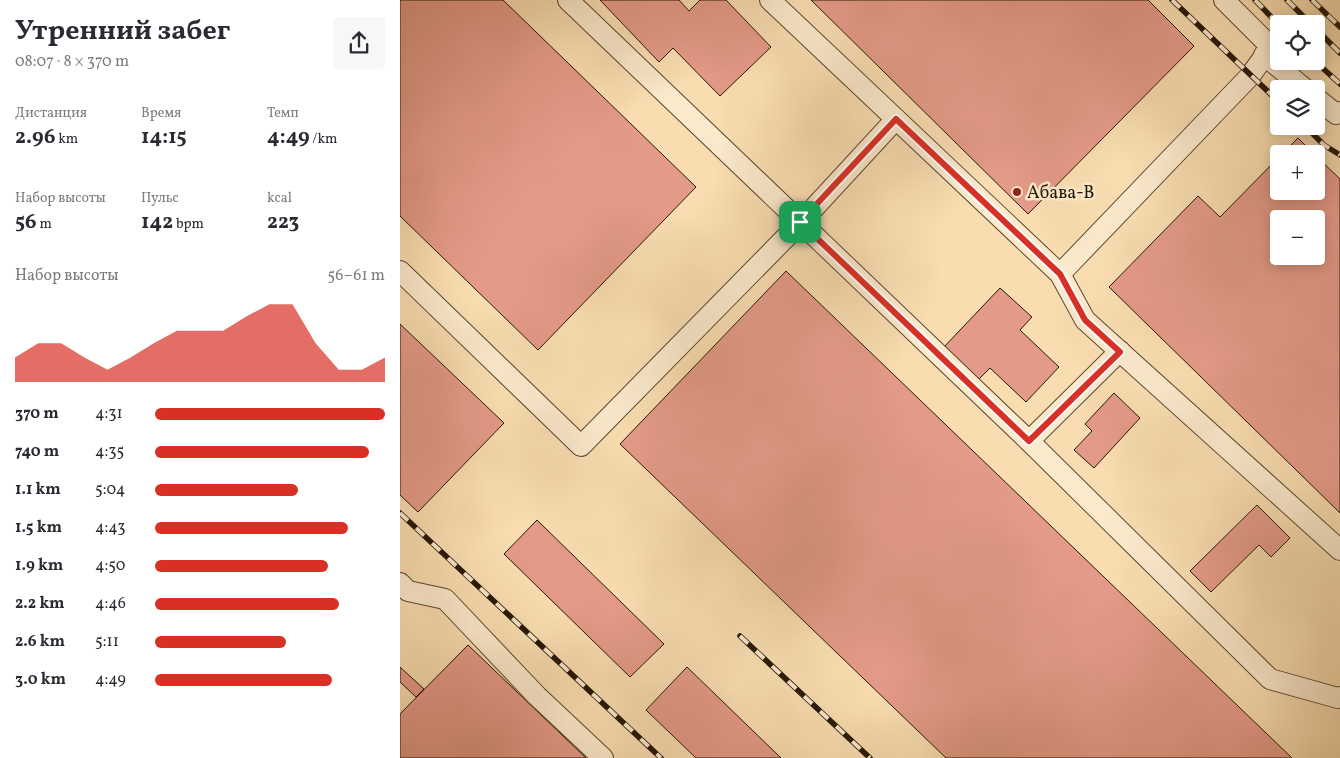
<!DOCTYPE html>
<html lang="ru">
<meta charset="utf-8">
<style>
:root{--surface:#fff;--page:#f7f7f7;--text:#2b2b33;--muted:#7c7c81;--accent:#d93025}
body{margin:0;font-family:Vollkorn,serif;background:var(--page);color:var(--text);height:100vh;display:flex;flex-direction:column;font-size:19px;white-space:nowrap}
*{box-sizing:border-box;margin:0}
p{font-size:16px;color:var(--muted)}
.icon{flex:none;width:28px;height:28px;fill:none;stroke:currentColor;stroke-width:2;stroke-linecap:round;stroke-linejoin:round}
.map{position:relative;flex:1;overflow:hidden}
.drawer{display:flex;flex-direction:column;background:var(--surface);width:400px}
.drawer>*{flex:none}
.controls{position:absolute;left:870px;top:15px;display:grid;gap:10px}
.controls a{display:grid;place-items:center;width:55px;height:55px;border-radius:5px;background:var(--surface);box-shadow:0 2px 12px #0003;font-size:25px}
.pin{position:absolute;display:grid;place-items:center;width:42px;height:42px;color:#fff;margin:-21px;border-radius:10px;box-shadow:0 2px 8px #0006}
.round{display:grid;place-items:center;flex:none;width:52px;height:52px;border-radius:5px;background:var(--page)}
.overview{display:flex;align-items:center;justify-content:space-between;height:85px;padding:0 15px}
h1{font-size:28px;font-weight:700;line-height:38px}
.figures{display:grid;grid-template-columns:repeat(3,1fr);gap:8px;height:85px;padding:5px 15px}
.figures div{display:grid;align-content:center}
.figures b{font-size:21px;font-weight:700}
.figures small{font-size:14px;font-weight:400}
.figures p{font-size:14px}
.chart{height:140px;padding:10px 15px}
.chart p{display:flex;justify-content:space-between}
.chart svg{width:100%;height:90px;margin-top:5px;fill:var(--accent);opacity:.7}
ul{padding:0 15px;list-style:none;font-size:16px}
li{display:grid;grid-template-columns:80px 60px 1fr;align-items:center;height:38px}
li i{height:12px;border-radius:6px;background:var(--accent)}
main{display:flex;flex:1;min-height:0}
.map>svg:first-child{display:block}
</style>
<main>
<section class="drawer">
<div class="overview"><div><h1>Утренний забег</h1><p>08:07 · 8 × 370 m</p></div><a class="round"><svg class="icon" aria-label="share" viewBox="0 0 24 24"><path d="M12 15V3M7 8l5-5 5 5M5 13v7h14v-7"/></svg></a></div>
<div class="figures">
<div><p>Дистанция</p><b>2.96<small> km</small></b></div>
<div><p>Время</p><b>14:15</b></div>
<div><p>Темп</p><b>4:49<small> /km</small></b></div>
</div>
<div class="figures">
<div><p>Набор высоты</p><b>56<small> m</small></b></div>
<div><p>Пульс</p><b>142<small> bpm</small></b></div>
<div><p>kcal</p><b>223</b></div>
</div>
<div class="chart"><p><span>Набор высоты</span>56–61 m</p>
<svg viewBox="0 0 160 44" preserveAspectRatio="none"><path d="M0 44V32L10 25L20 25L30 32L40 38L50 32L60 25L70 19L80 19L90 19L100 12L110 6L120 6L130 25L140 38L150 38L160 32V44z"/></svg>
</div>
<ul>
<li><b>370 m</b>4:31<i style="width:100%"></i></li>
<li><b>740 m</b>4:35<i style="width:93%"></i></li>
<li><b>1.1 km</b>5:04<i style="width:62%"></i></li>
<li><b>1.5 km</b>4:43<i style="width:84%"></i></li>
<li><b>1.9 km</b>4:50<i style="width:75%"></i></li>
<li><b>2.2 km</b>4:46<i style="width:80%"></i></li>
<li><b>2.6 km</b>5:11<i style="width:57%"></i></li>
<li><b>3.0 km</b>4:49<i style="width:77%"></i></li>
</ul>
</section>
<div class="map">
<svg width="940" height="758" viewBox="0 0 940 758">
<rect width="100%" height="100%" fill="#f9ddb1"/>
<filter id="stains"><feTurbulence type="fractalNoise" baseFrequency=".004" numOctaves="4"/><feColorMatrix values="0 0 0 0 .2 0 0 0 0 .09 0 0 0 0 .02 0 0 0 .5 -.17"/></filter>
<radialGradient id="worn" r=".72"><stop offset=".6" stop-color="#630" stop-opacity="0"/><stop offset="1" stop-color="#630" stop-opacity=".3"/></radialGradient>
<g fill="#e49a88" stroke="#261807" fill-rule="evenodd">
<polygon points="0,0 103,0 296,187 138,350 0,216"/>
<polygon points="200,0 279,0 289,11 300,0 326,0 371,47 320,96 273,48 259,62"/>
<polygon points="411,0 748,0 794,46 628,214"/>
<polygon points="898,138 914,154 882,154"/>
<path d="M 916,156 L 940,179 L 940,513 L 709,287 L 798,196 L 820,217 L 879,157 L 879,191 L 916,191 ZM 879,219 L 916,219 L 916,256 L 879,256 Z"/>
<polygon points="386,271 892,758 546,758 220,444"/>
<polygon points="600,288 632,317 620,330 659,367 626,402 590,368 578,380 543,348"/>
<polygon points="0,324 104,423 18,512 0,495"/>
<polygon points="714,393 740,418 694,468 674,450 692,431 685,424"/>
<polygon points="857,505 890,538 871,557 859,545 811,592 790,571"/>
<polygon points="137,520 264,644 230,677 104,554"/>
<polygon points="68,645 186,758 0,758 0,714"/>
<polygon points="0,667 24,689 16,697 0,682"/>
<polygon points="287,667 381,758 296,758 246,710"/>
</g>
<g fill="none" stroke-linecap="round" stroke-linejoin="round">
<defs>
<g id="minor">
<polyline points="168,0 629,441 870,679 938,698 940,697"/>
<polyline points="370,0 660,274 685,320 940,550"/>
<polyline points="864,55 905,89"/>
<polyline points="916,98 936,114 940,112"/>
<polyline points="0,271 181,446 401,222 496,119"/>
<polyline points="660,274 850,76 871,47 824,0"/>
<polyline points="629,441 720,351"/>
<polyline points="0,583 8,591 45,599 137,696 203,758"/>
</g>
</defs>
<use href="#minor" stroke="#5b4932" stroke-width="22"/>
<use href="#minor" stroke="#fbe9cc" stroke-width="20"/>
<defs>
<g id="rail">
<polyline points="772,0 879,102"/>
<polyline points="855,0 879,25"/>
<polyline points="887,0 911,24"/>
<polyline points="912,0 940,27"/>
<polyline points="916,29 940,53"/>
<polyline points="915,61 940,84"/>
<polyline points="905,126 924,145 940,155"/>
<polyline points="0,513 261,758"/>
<polyline points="340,636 470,758"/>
</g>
</defs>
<use href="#rail" stroke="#261807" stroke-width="5.5"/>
<use href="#rail" stroke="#fbe9cc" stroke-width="4" stroke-dasharray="11" stroke-linecap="butt"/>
</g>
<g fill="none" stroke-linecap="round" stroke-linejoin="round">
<defs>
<polygon id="route" points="496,119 660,274 685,320 720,352 629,441 400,222"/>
</defs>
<use href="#route" stroke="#fff" stroke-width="10"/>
<use href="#route" stroke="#d93025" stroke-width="6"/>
</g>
<circle fill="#8f2418" stroke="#fbe9cc" stroke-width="2" cx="617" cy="192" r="5"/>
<g text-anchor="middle" stroke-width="5" stroke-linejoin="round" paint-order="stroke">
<g font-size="18" fill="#261807" stroke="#fbe9cc" text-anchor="start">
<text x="627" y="198">Абава-В</text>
</g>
</g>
<rect width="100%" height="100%" filter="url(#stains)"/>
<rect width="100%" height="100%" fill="url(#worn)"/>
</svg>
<div class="controls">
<a><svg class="icon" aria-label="locate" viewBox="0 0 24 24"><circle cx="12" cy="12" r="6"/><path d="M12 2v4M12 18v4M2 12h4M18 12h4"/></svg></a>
<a><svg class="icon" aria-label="layers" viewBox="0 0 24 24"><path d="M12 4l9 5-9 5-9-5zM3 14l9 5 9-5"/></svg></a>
<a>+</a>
<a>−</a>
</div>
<div class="pin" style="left:400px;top:222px;background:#1e9e55"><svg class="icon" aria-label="arrive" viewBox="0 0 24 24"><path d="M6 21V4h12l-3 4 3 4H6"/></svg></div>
</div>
</main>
